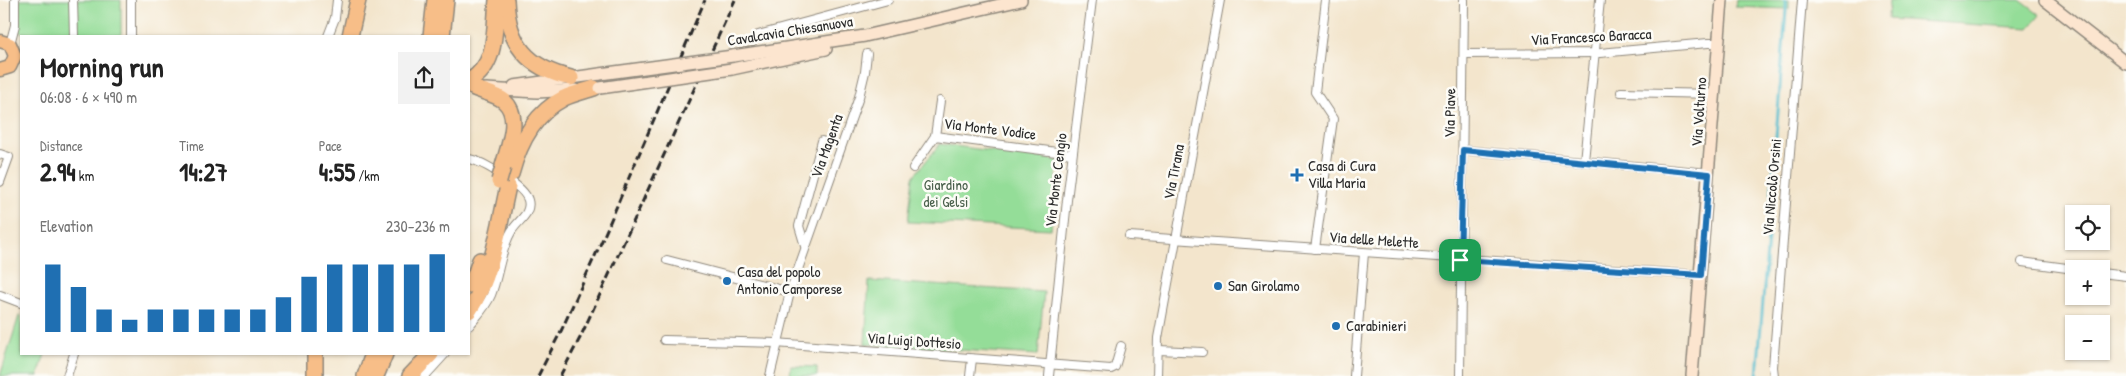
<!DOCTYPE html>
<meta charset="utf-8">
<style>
:root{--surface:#fff;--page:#f2f2f2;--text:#222;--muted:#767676;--accent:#1f6fb2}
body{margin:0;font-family:"Patrick Hand",sans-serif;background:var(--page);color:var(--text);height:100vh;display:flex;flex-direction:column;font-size:19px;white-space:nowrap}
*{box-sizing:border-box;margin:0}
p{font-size:16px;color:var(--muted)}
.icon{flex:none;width:28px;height:28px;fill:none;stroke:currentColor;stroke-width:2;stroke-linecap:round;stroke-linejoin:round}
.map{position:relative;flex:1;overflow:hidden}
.drawer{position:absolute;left:20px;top:35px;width:450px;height:320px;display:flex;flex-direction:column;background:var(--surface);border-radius:0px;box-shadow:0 1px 4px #0004}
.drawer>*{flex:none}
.tools{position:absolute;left:2065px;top:205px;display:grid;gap:10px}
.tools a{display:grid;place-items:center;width:45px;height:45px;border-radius:0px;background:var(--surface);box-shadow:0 1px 4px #0004;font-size:25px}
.pin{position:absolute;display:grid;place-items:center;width:42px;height:42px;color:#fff;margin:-21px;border-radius:10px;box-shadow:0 2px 8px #0006}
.round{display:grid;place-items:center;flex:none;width:52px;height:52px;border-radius:0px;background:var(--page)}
.overview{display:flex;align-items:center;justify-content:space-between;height:85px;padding:0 20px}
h1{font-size:28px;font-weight:700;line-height:38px}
.stats{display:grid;grid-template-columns:repeat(3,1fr);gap:8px;height:85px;padding:5px 20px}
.stats div{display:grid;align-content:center}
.stats b{font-size:25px;font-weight:700}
.stats small{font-size:14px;font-weight:400}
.stats p{font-size:14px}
.chart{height:140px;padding:10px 20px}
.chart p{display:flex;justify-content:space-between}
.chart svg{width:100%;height:90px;margin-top:5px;stroke:var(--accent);stroke-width:6}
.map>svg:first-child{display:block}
</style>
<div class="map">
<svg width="2126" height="376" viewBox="0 0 2126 376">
<rect width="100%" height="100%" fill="#fdfcf7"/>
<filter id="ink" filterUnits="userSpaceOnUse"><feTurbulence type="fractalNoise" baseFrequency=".02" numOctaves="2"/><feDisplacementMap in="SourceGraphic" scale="10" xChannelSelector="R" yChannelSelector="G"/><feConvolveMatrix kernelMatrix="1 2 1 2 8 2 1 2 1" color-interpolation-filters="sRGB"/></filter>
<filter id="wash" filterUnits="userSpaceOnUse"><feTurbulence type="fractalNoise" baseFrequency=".0096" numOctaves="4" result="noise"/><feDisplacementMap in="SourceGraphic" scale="20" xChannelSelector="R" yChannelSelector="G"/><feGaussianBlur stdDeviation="1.12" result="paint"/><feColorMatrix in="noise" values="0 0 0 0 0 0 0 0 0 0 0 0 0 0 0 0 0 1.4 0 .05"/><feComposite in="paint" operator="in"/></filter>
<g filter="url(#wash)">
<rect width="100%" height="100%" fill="#f3e5cc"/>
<g fill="#94dd98" stroke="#608462">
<polygon points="19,0 121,0 121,36 37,36 19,32"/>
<polygon points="1736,0 1789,0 1789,9 1735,7"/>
<polygon points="1889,0 2020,0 2040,15 2029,28 1888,19"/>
<polygon points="940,144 1058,160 1051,229 908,222 913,177"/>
<polygon points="869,281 1044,292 1038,355 865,344"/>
<polygon points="19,316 21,316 21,354 45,354 38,376 0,376"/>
<polygon points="791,366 817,367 817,376 790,376"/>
</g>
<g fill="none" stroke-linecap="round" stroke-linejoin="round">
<polyline stroke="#4fbacb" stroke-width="3" points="1757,376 1786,11 1786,2 1784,0"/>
</g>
</g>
<g filter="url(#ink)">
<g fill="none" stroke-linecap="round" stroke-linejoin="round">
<defs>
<g id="street">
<polyline points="73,0 74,36"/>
<polyline points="131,0 131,36"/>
<polyline points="758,35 888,0"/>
<polyline points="328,36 335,18 337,0"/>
<polyline points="10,44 15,25 15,0"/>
<polyline points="1464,54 1600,53 1708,43 1719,43"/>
<polyline points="1621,92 1715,94"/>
<polyline points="935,136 940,101"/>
<polyline points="1463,150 1709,173"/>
<polyline points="0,154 9,157 0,182"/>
<path d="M 469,159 C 482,161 524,186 528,200 C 532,214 517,221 511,232 C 500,251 499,275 491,295 C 486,307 477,316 469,326"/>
<polyline points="1584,161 1600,0"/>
<polyline points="913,168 935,136 1072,154"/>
<polyline points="1129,236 1701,275"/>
<polyline points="805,246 799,226 822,141"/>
<polyline points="1315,249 1333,119 1315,92 1326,0"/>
<polyline points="667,260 790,292"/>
<polyline points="2022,262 2074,269"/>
<polyline points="2101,273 2126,276"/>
<polyline points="0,295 21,303"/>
<polyline points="664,340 776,343 1111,369 1115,367 1121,346"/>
<polyline points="1159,350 1202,352"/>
<polyline points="67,376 74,354"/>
<polyline points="425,376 445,354"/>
<polyline points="770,376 790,292 859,97 865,72 867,54"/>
<polyline points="970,376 972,359"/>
<polyline points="1049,376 1067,200 1092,0"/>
<polyline points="1157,376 1158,338 1220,0"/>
<polyline points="1354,376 1364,253"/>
<polyline points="1460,376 1464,0"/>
<polyline points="1774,376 1773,367 1802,0"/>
</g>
<g id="secondary">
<polyline points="2045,0 2126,63"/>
<polyline points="733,56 865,36 1021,0"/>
<polyline points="732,69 826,49"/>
<polyline points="514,86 600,74"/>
<polyline points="486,89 537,92 575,90"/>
<polyline points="1692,376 1722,0"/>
</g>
<polyline id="primary" points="0,41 10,44 15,56 10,67 0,70"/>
<g id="highway">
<path d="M 506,0 C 508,45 528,68 571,78"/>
<polyline points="350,36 358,0"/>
<polyline points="431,36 435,0"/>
<polyline points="442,36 446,0"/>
<path d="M 469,81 C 498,65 494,29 497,0"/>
<path d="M 474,88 C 483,92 496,94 504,101 C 522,117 508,147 503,166"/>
<path d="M 511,174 C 519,144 535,113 564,98 C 573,94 585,91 594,88"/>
<polyline points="469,285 475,275 480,260"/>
<path d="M 469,311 C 492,278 499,226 508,186"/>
<polyline points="315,376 315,354"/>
<polyline points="365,376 373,354"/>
<polyline points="376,376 385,354"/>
<polyline points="410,376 431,354"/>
</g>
</defs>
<use href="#street" stroke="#8f887c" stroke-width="10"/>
<use href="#secondary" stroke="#8f887c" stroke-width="14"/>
<use href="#primary" stroke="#8f887c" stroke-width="15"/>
<use href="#highway" stroke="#8f887c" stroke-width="18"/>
<use href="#street" stroke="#fff" stroke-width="8"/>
<use href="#secondary" stroke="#fce5cf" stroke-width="11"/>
<use href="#primary" stroke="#f7be88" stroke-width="12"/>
<use href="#highway" stroke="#f7be88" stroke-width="15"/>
<g stroke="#2b2b2b" stroke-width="3" stroke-dasharray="8 4" stroke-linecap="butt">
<polyline points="538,376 562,329 604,236 705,0"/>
<polyline points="560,376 580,338 735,0"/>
</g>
<defs>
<g id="secondary-bridge">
<polyline points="600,74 733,56"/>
<polyline points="600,88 732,69"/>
</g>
<polyline id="highway-bridge" points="499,181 503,167"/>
</defs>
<use href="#secondary-bridge" stroke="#8f887c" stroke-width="14" stroke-linecap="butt"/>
<use href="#highway-bridge" stroke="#8f887c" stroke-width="18" stroke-linecap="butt"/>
<use href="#secondary-bridge" stroke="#fce5cf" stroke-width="11"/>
<use href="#highway-bridge" stroke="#f7be88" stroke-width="15"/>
</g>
</g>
<g fill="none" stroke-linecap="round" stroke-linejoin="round" filter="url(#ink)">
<defs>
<polygon id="route" points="1463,150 1709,174 1701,275 1460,260"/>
</defs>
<use href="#route" stroke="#fff" stroke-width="10"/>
<use href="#route" stroke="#1f6fb2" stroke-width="6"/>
</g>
<g fill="#1f6fb2" stroke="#fdfcf7" stroke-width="2">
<path d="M1294.5 167.5h5v5h5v5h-5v5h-5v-5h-5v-5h5z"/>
<circle cx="727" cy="281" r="5"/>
<circle cx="1218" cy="286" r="5"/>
<circle cx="1336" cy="326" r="5"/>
</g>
<g text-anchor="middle" stroke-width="5" stroke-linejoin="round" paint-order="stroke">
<g font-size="15" fill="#2b2b2b" stroke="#fdfcf7">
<text transform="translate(790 31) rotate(-9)" y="5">Cavalcavia Chiesanuova</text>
<text transform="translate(1591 37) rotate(-3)" y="5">Via Francesco Baracca</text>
<text transform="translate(1699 112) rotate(-86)" y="5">Via Volturno</text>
<text transform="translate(1450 113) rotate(-89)" y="5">Via Piave</text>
<text transform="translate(990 129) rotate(7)" y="5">Via Monte Vodice</text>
<text transform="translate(827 146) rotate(-70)" y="5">Via Magenta</text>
<text transform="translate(1174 172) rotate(-79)" y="5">Via Tirana</text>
<text transform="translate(1056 180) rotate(-83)" y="5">Via Monte Cengio</text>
<text transform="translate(1772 187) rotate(-85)" y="5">Via Niccolò Orsini</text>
<text transform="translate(1374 240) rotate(4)" y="5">Via delle Melette</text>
<text transform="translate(914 341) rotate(4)" y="5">Via Luigi Dottesio</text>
</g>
<g font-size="15" fill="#2b2b2b" stroke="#fdfcf7" text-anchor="start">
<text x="1308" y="171">Casa di Cura<tspan x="1308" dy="17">Villa Maria</tspan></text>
<text x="737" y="277">Casa del popolo<tspan x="737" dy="17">Antonio Camporese</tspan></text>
<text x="1228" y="291">San Girolamo</text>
<text x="1346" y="331">Carabinieri</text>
</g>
<g font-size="15" fill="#4a604c" stroke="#fdfcf7">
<text x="946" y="190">Giardino<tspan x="946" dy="17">dei Gelsi</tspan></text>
</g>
</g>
</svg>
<div class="tools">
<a><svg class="icon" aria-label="locate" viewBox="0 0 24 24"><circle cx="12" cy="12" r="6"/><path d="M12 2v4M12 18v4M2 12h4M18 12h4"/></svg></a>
<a>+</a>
<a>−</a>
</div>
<div class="pin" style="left:1460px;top:260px;background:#1e9e55"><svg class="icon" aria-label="arrive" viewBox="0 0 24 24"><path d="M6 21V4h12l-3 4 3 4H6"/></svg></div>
<section class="drawer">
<div class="overview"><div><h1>Morning run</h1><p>06:08 · 6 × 490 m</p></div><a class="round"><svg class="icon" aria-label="share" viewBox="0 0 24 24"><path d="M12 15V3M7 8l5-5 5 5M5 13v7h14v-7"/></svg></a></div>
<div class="stats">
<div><p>Distance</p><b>2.94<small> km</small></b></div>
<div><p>Time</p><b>14:27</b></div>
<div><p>Pace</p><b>4:55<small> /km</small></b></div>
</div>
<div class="chart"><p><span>Elevation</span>230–236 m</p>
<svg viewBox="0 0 160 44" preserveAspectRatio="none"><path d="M5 44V11M15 44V22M25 44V33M35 44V38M45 44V33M55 44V33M65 44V33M75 44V33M85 44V33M95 44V27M105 44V17M115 44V11M125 44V11M135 44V11M145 44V11M155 44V6"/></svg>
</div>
</section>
</div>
